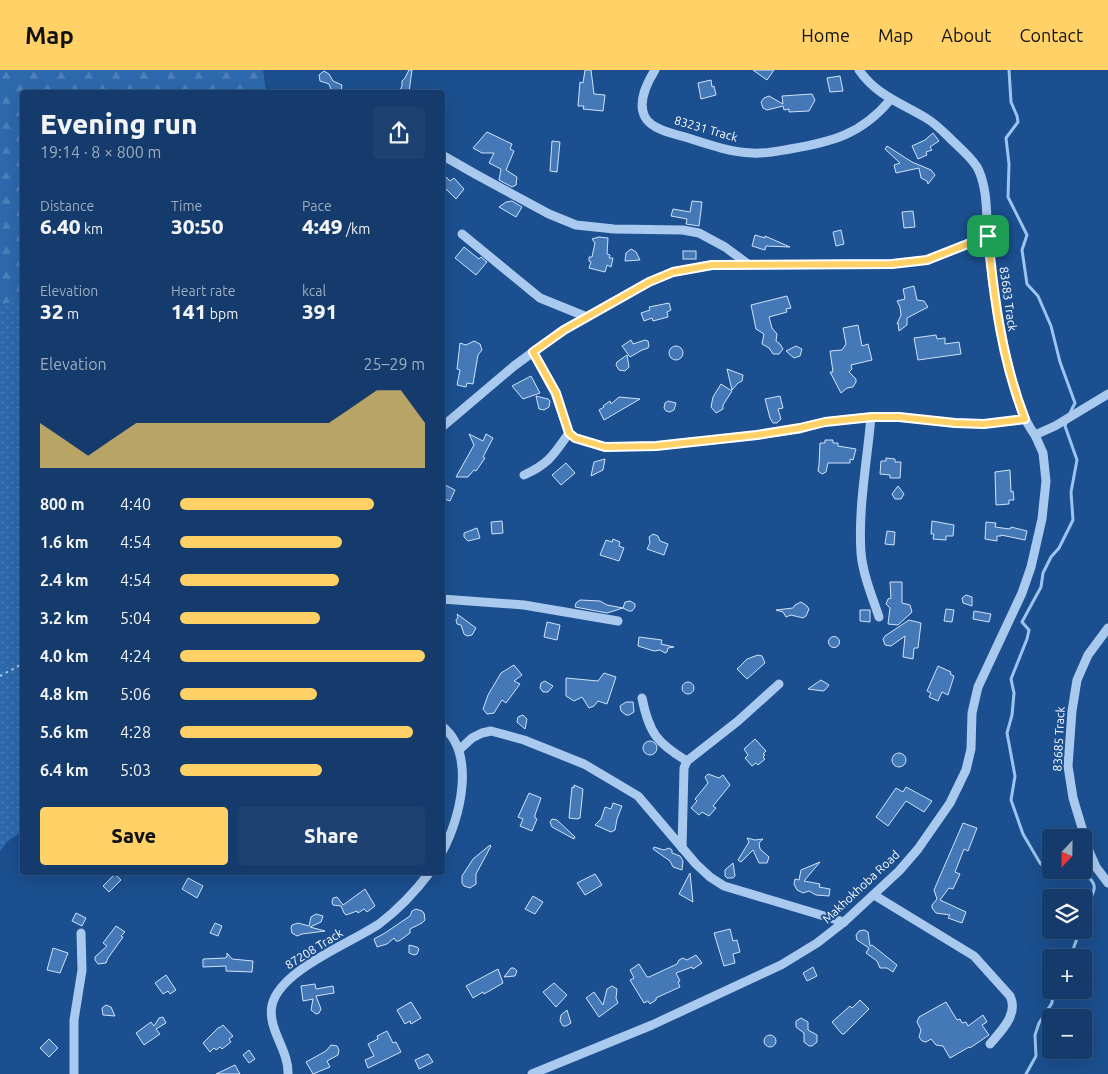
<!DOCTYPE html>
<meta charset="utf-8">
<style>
:root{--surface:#143b6b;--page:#1d4271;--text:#f1f3f6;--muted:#9dadc1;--line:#33557e;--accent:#ffd166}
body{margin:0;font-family:Ubuntu,sans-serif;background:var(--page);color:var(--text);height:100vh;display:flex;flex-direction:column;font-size:19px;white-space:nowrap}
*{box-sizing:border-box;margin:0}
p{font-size:16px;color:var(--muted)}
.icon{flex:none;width:28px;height:28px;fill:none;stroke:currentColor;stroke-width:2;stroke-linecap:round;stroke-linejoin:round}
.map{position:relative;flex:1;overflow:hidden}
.details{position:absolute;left:20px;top:20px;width:425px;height:785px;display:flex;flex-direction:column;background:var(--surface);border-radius:5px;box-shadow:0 5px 20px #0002,0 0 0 1px var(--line)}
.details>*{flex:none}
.needle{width:32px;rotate:202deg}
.tools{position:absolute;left:1042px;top:759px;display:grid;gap:10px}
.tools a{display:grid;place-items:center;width:50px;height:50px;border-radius:5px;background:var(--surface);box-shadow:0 5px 20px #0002,0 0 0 1px var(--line);font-size:25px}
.pin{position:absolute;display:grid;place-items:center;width:42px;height:42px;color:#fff;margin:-21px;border-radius:10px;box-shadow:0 2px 8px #0006}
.round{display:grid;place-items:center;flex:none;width:52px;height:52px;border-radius:5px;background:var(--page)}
.headline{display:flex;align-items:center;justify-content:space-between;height:85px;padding:0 20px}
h1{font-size:28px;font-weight:800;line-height:38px}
.stats{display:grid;grid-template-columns:repeat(3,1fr);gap:8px;height:85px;padding:5px 20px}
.stats div{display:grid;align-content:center}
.stats b{font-size:21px;font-weight:800}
.stats small{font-size:14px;font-weight:400}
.stats p{font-size:14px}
.chart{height:140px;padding:10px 20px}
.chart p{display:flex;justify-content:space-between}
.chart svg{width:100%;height:90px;margin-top:5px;fill:var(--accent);opacity:.7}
.cta{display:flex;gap:10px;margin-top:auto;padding:10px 20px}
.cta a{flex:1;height:58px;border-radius:5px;background:var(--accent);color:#111;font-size:20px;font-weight:800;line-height:58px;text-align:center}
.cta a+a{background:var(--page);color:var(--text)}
ul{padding:0 20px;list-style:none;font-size:16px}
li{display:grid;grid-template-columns:80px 60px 1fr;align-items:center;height:38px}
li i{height:12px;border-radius:6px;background:var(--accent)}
header{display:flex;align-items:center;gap:30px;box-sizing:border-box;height:70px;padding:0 25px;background:var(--accent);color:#111}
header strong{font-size:24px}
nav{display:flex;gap:28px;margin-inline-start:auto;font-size:18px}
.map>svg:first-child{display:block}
</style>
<header>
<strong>Map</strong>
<nav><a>Home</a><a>Map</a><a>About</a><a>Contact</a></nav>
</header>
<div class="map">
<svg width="1108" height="1004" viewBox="0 0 1108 1004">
<defs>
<pattern id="grass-dots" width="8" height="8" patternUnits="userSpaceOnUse" patternTransform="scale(1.25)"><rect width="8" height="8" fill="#2e69ad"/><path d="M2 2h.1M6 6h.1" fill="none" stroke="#4d80b9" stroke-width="1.8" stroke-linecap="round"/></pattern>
<pattern id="forest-firs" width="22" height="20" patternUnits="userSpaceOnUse" patternTransform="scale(1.25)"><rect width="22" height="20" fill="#2e69ad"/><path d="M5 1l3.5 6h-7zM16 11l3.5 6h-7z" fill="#4d80b9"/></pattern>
</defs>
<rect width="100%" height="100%" fill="#1b4f8f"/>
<polygon fill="url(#grass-dots)" points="16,231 22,232 22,761 7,772 0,781 0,235"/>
<polygon fill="url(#forest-firs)" points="0,0 263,0 266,22 22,22 22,232 16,231 0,235"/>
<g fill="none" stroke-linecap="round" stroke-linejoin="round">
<g stroke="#9cc4f0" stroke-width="3">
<polyline points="1009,0 1011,32 1017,46 1018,52 1006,68 1009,94 1008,127 1027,165 1022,180 1027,214 1038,226 1051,256 1060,292 1075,333 1069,345"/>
<polyline points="1064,800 1048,800 1040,793 1023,764 1011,730 1015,706 1007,663 1012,645 1014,623 1011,609 1027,569 1029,560 1022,552 1041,517 1043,503 1051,487 1059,478 1073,450 1071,422 1077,390 1065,356 1066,353"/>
<path d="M 1080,800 C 1108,820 1087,823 1084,845"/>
<polyline points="1070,888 1080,860"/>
<polyline points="1026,1004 1036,986 1035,965 1039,953 1052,933 1053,920"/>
</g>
</g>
<g fill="#4478b7" stroke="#cfe3fa">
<polygon points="409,0 412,0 409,22 399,22 402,16 402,11 405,8"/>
<polygon points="585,0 591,0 594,24 605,25 603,41 583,39 584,36 578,36 580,12 583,13"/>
<polygon points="753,0 774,0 767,10"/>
<polygon points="324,1 329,4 333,11 342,15 341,22 332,22 329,14 320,11 319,5"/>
<polygon points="840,6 843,21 830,22 827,8"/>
<polygon points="711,10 712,17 714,16 716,25 701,29 698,13"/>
<polygon points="812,24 815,30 809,41 789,42 789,39 784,40 783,36 767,40 763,38 761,32 764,28 769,26 783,34 782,26"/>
<polygon points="487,62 512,74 510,79 514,81 506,100 517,107 516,115 512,117 499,110 501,99 489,93 494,83 482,83 473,78"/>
<polygon points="933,63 939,71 930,77 932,80 926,82 927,85 918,89 912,76 925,70"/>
<polygon points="552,71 560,72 557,102 550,101"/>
<polygon points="887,76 912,92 931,100 935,105 928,114 927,111 921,108 919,98 896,103 894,95 900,93 885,79"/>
<polygon points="442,103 450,111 454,108 464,119 456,129 442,115"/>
<polygon points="512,131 522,137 516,147 499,137 506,132"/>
<polygon points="692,131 702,132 699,156 686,154 687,149 671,146 673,139 690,142"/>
<polygon points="913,141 915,157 904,158 902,142"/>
<polygon points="841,160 844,174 836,176 833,162"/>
<polygon points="755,165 765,168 765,166 790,177 766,176 765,180 752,176"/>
<polygon points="599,167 608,168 607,184 610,185 609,188 613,188 611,197 607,195 605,202 589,198 591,192 589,191 589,187 592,187 595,173 592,169"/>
<polygon points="464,177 479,189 481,187 487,192 476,205 455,188"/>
<polygon points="631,179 636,182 640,190 625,191 626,183"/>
<rect x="683" y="181" width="13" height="8"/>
<polygon points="914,216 917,230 924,231 928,237 907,248 907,255 899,261 898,253 897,254 901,245 900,237 897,231 905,229 903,219"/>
<polygon points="787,226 791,238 786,239 787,242 769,247 772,258 777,264 776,271 780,274 783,279 779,284 773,284 769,278 762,274 764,264 756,259 751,235"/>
<polygon points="669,233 671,240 667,242 668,247 653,251 652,248 644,251 641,243 650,240 649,237"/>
<polygon points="858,255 862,276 868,274 872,290 851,295 852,299 849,302 856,309 856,312 853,317 847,318 841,323 830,302 833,302 830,281 842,280 846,274 843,258"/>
<polygon points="936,265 937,269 945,268 945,274 959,272 961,284 918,290 914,268"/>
<polygon points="631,270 633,274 645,270 648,271 649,276 648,278 642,280 630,287 622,276"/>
<polygon points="474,271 480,274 482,280 478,285 473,314 467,313 466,317 457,315 460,300 457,299 460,273 466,275"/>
<polygon points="796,276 802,279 800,286 794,288 786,281"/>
<circle cx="676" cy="283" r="7"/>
<polygon points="627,285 629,297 625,301 619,300 616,295 617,292"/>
<polygon points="727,299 743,305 742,311 738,313 732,320"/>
<polygon points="531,306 540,323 523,329 512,316"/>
<polygon points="721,314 732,321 723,335 723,339 716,343 711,337 713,327"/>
<polygon points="536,326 548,329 550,331 549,337 544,340 539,339"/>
<polygon points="780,326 783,338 778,339 781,349 777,353 773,353 770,348 765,329"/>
<polygon points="619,327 640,329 604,350 599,340 604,337 603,336 610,331 611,334"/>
<polygon points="668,331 676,333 674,340 670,342 666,341 664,338 665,333"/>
<polygon points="469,364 483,371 486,364 493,368 483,387 485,388 476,401 474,400 468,407 456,407 474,375"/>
<polygon points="825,370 833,370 833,373 838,373 838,376 856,379 853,390 850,389 850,393 828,393 826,402 822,404 818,401 819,395 820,373 825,373"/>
<polygon points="886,388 895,389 895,392 901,392 900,408 890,408 890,405 880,404 881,391 886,391"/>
<polygon points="605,389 603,400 591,406 594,392"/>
<polygon points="566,393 575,403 561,415 552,405"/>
<polygon points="1010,400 1011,422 1013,421 1014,430 1009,430 1009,434 996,435 995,402"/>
<polygon points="445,415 455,420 450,431 442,428 442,421"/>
<polygon points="898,416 904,424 901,429 895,429 892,424"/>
<polygon points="502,451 503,463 492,464 491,452"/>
<polygon points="932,451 954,455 953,466 946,466 946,470 933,469 934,464 931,464"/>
<polygon points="986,452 996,453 995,457 1010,459 1011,457 1027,461 1025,470 1001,465 1001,466 997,466 997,471 985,469"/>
<polygon points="477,458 480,468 468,471 464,467 464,463"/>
<polygon points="887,461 895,462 894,475 885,474"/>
<polygon points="653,464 658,466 660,471 668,474 664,485 647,479 650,473 649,467"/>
<polygon points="613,469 620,472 619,476 624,478 619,491 600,485 606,470 612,472"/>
<polygon points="890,512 902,512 902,533 910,535 912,542 898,555 888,554 890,538 886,534 888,529 891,528"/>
<polygon points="966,525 972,527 972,536 963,533 962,528"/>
<polygon points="580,530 600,531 607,535 623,538 625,532 630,531 635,534 635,537 632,541 629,541 623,538 607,543 575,537 576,533"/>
<polygon points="801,532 807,536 809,539 806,546 803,548 791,545 786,547 783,542 776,540 793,538 795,535"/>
<polygon points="946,539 954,540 952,552 944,551"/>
<polygon points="860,540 870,540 870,552 860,551"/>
<polygon points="974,541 991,544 989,552 973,549"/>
<polygon points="457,544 476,558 472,565 467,566 464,564 461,555 457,554 456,550 458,547"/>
<polygon points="909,550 921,553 918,578 914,578 913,589 903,587 905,566 891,576 885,575 883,569 885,566"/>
<polygon points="547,552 560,555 557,570 544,567"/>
<circle cx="834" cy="572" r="5.5"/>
<polygon points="639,567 662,570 661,574 674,577 668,578 667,582 665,583 660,580 654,581 638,576"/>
<polygon points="758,585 762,586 765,593 747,609 737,599 747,589"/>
<polygon points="514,595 522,605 514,611 520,614 506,633 502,630 494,643 487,644 483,639 488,625 501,603"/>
<polygon points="938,596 951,602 950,604 954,606 948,625 942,622 938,631 929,627 931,623 927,621"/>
<polygon points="604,603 616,607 607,634 598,631 594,636 589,638 582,627 574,631 566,626 566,608 598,611"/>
<polygon points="821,610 829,615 825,620 823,621 808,619"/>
<polygon points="545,611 553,616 548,622 543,622 540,618 541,613"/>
<circle cx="688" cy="618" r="6"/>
<polygon points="626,632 633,632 634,642 629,645 626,645 621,641 620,636"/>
<polygon points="523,645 527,649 525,659 517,652 518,647"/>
<polygon points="755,669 766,681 763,684 765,685 763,687 765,689 758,695 756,693 752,696 745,688 748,685 744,679"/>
<circle cx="650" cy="678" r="7"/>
<circle cx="899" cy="690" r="7"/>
<polygon points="708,704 719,708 723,705 730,715 713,736 716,738 709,746 702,742 699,745 691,738 697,731 695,729 708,713 705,707"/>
<polygon points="574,715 583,719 580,748 577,749 569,748 572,717 574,718"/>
<polygon points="906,717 932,731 924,742 906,731 888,756 876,747 896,718 903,722"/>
<polygon points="529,723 541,728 535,745 535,748 537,749 532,761 520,756 523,749 518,747"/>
<polygon points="613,733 622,736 617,749 615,760 611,762 595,755 601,749 605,737 611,739"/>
<polygon points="552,749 557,750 575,767 574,769 552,757 550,752"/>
<polygon points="963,753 977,758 968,781 964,779 955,802 960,804 953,819 949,818 940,830 966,842 962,853 948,848 950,845 936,843 932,838 932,835 937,829 934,820"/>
<polygon points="747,768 755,770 763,769 759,773 760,779 769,787 767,793 759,793 753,780 741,792 738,790 749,772"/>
<polygon points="490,775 491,776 476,804 476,814 470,818 464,816 462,813 462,806 473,789"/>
<polygon points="654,777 664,780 669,778 672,780 672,783 680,786 683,791 682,800 673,797 670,791 653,779"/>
<polygon points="820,792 804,811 820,814 819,817 830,819 829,826 816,825 809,821 803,823 797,820 794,814 795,809 799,810 801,800"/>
<polygon points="733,793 735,806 733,808 727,808 725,806 725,800"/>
<polygon points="690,803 693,832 679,824"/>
<polygon points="115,804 121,810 109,822 103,816"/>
<polygon points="595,804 602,815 585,825 577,813"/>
<polygon points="188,808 203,816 197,828 182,819"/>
<polygon points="365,819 375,836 367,842 364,839 358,843 357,841 346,845 344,843 341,836 333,835 332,832 333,828 337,827 343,835"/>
<polygon points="533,826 543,832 535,844 525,839"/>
<polygon points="416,839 422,841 424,843 425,850 422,853 410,859 410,863 399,871 396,871 394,868 387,874 377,877 374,869 385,863 410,846 412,841"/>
<polygon points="76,843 86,848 82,856 72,851"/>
<polygon points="316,844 323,846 321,852 310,857 325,861 302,864 297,866 292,863 291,858 292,855 298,853 309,856 311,847"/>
<polygon points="215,853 222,856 218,866 210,863"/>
<polygon points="116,856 125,862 121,866 123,867 108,888 106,893 98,894 95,890 95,887 107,876 103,873"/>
<polygon points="730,859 733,871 737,870 740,882 733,884 735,893 724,896 714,863"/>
<polygon points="864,860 868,862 870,876 872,875 897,895 893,902 887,898 880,898 877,891 866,883 869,878 857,870 856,865 859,861"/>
<polygon points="409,875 417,877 419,879 417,884 414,885 409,883"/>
<polygon points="53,878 68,883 60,903 47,900"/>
<polygon points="227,883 232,889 253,891 252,902 226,901 226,896 203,897 203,889 225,888 227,887"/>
<polygon points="696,885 702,893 693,899 692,897 676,903 680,911 678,912 680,917 656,928 656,930 650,934 648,931 644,933 630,910 634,908 630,900 639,894 647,907 649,907 677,894 679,890 683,888 687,890"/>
<polygon points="813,897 817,906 807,911 803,903"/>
<polygon points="511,898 514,898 517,901 515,906 504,907"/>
<polygon points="498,899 503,913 484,924 483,922 473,928 466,916"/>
<polygon points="166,905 176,920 170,924 168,921 163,924 155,913"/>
<polygon points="554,913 567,925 556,937 543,922"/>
<polygon points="315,914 316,919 333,916 334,923 316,926 321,939 319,943 316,944 311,940 313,929 303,931 301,916"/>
<polygon points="612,916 617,919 616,928 618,933 599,947 586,928 594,922 603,935 607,919"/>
<polygon points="860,930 869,939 844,964 842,964 832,952 850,936 852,938"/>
<polygon points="411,932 421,948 411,954 410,951 405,954 397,940"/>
<polygon points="946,932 957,950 960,949 962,953 966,952 968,956 983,945 987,952 982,955 989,965 970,978 969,977 950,988 943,976 936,975 931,969 926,972 922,971 919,967 921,960 917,952 919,947"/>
<polygon points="106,935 111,937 115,946 103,945 102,938"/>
<polygon points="567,940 571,953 566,956 563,956 560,951 561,945"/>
<polygon points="163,947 166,953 156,959 160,964 144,975 136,963 151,952 154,956 159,948"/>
<polygon points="801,948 808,952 808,960 817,965 817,972 812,976 809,976 804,972 804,963 796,957 796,951"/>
<polygon points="223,955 233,966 229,969 231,972 222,979 220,977 216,980 214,978 210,982 203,973 219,957 219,958"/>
<polygon points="387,961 393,973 396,972 401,982 368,998 365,990 374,986 368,974 378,969 377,966"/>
<circle cx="770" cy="971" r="6"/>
<polygon points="49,969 58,978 49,987 40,978"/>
<polygon points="331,975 337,976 339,980 338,985 327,991 330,997 313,1004 306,992 326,981"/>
<polygon points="249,980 255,989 249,993 243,985"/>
<polygon points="428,984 433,992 419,999 415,990"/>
<polygon points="235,995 240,1004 216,1004"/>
</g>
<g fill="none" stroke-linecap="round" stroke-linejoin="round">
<polyline stroke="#a9c9ee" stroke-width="2" stroke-dasharray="2.5 4" stroke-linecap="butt" points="0,606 22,594"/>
<g stroke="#a9c9ee" stroke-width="9">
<path d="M 655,0 C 647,13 637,32 645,47 C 651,59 673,64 685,67 C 707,74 729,82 752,83 C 765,84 778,81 790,79 C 832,72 862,64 890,30"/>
<path d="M 859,0 C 876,25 901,33 926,48 C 938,55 947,66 957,75 C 965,83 975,91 979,101 C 988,122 986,145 988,168 C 992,217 999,259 1011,306 C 1017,327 1022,348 1035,365"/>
<polyline points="442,85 477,105 549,144 576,155 614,159 683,160 699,163 725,177 748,194"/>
<polyline points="462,164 540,228 587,247"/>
<polyline points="533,282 555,323 569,363 575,368 605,377 656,376 757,365 800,359 825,352 871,347 899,347 955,353 984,354 1025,349"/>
<path d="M 871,347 C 867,392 858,438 861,483 C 863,505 872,526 879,547"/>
<polyline points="442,357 514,296 563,260 649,212 673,202 712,195 892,194 927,190 988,166"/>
<path d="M 524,405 C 549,394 554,384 569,363"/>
<polyline points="442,529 524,535 618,551"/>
<polyline points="1108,558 1088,585 1077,610 1072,641 1068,696 1073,728 1089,781 1096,797 1108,813"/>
<path d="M 642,628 C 649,663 657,673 687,691"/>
<path d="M 442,656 C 477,684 460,749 442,782"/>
<polyline points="459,680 472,668 482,663 491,661 524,670 584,694 638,726 696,794 710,807 724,816 844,852"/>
<polyline points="682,778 684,698 687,691 738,651 779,614"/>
<path d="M 874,825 L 974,886 L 1010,926 C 1019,944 1001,961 990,974"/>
<polyline points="74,1004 74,950 82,900 81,863"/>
<path d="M 288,1004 C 289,980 267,959 272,935 C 280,900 351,873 379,854 C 399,839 415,822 430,802"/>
<polyline points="532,1004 652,955 781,895 817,873 844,852 899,801 918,779 950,733 966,700 971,679 972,643 978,617 1022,523 1031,497 1042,449 1046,411 1043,383 1035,365 1055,356 1108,324"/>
</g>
</g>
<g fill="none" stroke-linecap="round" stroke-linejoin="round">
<defs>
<path id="route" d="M 988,166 C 994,229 1002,290 1025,349 L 984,354 L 955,353 L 899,347 L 872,347 L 825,352 L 800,358 L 757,365 L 656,376 L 605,377 L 575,368 L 569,363 L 556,323 L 533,282 L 564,260 L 649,212 L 673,202 L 712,195 L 892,194 L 927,190 Z"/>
</defs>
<use href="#route" stroke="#fff" stroke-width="10"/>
<use href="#route" stroke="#ffd166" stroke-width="6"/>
</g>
<g text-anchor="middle" stroke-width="4" stroke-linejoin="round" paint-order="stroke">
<g font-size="12" fill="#fff" stroke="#1b4f8f">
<text transform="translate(706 59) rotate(16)" y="4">83231 Track</text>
<text transform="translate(1008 229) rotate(82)" y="4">83683 Track</text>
<text transform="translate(1059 669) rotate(-87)" y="4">83685 Track</text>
<text transform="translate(861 817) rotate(-43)" y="4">Makhokhoba Road</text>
<text transform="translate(314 879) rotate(-32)" y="4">87208 Track</text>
</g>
</g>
</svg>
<div class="tools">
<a><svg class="needle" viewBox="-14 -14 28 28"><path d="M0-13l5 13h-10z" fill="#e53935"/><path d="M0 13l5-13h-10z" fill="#9dadc1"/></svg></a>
<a><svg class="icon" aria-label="layers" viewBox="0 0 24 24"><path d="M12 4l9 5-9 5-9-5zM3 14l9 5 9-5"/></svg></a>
<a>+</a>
<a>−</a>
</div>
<div class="pin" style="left:988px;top:166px;background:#1e9e55"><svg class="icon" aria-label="arrive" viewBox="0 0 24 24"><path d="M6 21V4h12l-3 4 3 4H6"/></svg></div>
<section class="details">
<div class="headline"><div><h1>Evening run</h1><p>19:14 · 8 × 800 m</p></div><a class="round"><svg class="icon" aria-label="share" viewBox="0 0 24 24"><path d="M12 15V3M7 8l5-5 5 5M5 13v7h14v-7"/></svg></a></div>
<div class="stats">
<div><p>Distance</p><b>6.40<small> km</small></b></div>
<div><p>Time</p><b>30:50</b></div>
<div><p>Pace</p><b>4:49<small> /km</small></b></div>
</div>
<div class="stats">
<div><p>Elevation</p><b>32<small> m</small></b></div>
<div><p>Heart rate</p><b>141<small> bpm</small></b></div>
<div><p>kcal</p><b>391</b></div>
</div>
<div class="chart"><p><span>Elevation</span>25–29 m</p>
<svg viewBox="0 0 160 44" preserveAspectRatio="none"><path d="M0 44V22L10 30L20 38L30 30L40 22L50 22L60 22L70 22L80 22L90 22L100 22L110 22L120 22L130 14L140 6L150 6L160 22V44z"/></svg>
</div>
<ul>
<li><b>800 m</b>4:40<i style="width:79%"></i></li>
<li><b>1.6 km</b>4:54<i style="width:66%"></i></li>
<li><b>2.4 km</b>4:54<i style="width:65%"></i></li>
<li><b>3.2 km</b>5:04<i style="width:57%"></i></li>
<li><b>4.0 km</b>4:24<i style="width:100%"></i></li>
<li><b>4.8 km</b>5:06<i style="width:56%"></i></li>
<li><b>5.6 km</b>4:28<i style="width:95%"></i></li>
<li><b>6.4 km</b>5:03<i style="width:58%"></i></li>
</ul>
<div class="cta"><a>Save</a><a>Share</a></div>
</section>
</div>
